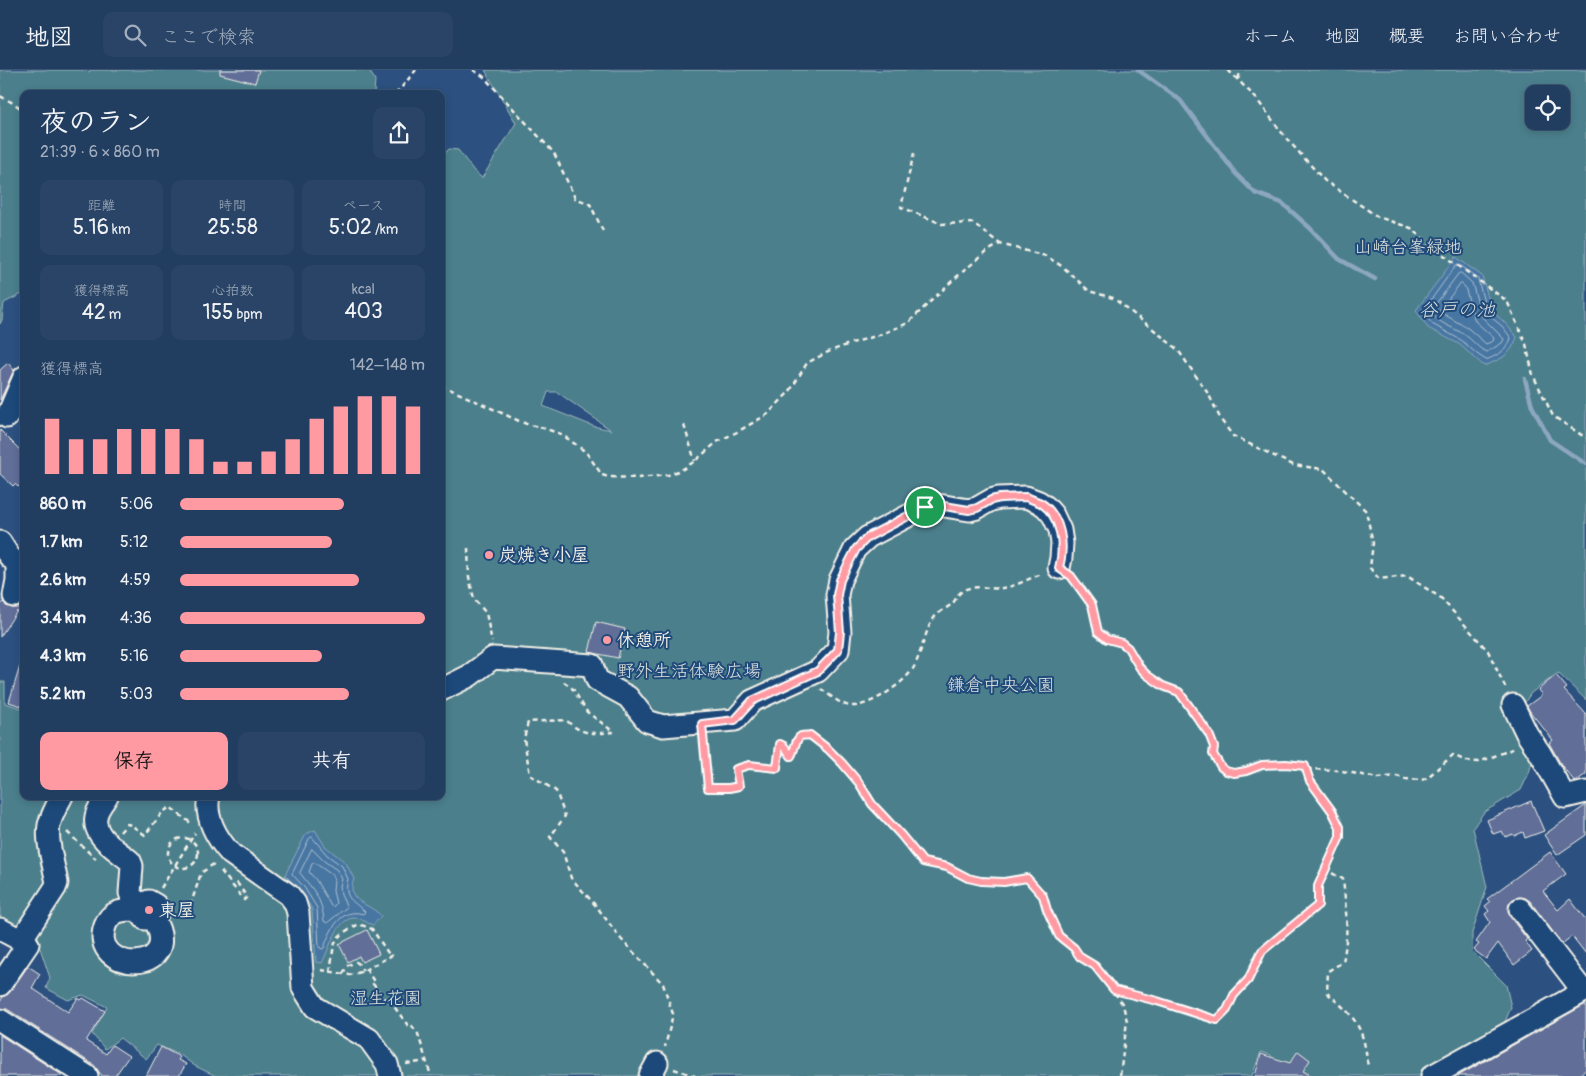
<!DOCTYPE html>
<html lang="ja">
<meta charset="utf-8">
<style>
:root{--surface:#213d60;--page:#294466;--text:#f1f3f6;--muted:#a2aebd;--line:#3e5675;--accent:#ff9aa2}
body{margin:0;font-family:Pangolin,"Klee One",sans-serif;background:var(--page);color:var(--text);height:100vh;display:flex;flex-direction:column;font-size:19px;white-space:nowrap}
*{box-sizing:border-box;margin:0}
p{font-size:16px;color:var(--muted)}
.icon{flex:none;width:28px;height:28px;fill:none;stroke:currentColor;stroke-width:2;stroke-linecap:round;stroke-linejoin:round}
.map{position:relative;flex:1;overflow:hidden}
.panel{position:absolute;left:20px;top:20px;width:425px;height:710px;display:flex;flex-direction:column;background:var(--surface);border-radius:10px;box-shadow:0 2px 8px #0003,0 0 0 1px var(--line)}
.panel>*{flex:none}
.controls{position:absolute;left:1525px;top:15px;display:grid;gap:10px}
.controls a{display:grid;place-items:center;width:45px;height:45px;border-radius:10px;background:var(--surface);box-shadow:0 2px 8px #0003,0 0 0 1px var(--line);font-size:25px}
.pin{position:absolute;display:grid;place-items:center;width:42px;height:42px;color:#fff;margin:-21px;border:2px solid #fff;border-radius:50%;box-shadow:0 1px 5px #0007}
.round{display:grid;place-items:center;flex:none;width:52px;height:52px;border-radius:10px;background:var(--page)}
.overview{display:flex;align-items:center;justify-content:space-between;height:85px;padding:0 20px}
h1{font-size:28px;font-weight:600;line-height:38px}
.metrics{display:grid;grid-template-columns:repeat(3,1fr);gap:8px;height:85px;padding:5px 20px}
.metrics div{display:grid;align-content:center;border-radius:10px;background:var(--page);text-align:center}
.metrics b{font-size:21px;font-weight:600}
.metrics small{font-size:14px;font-weight:400}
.metrics p{font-size:14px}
.chart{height:140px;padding:10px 20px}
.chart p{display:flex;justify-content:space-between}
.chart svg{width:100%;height:90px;margin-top:5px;stroke:var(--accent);stroke-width:6}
.cta{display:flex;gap:10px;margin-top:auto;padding:10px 20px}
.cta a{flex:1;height:58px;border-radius:10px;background:var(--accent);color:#111;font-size:20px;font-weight:600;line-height:58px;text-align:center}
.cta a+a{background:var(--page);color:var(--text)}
ul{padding:0 20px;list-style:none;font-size:16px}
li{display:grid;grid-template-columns:80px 60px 1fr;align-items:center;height:38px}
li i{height:12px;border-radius:6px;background:var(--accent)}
header{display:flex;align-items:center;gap:30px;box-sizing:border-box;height:70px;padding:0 25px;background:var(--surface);border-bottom:1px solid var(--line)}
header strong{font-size:24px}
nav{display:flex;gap:28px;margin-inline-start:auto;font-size:18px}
.search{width:350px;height:45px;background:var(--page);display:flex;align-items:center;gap:12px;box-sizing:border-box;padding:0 18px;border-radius:10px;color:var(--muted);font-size:19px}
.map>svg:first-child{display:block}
</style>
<header>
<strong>地図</strong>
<div class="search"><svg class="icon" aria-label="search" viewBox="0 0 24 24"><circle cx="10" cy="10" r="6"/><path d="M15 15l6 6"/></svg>ここで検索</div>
<nav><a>ホーム</a><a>地図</a><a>概要</a><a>お問い合わせ</a></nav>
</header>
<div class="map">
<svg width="1586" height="1006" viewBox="0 0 1586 1006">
<rect width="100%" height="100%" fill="#2c5180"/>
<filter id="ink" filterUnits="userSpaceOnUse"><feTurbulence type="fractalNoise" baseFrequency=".02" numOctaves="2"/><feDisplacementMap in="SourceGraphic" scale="10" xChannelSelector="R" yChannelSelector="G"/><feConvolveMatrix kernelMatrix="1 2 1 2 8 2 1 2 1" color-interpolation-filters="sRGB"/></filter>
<g filter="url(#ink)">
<g fill="#4b7f8c" stroke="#a0b8ba" fill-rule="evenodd">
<polygon points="0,0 84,0 89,2 90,0 369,0 375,10 374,24 24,24 24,223 4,233 2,250 0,254"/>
<path d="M 485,0 L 1586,0 L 1586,630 L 1558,603 L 1531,623 L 1523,635 L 1539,666 L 1529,703 L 1521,720 L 1484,742 L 1473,758 L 1487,817 L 1472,863 L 1472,881 L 1506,915 L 1511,937 L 1503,957 L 1423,1006 L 1280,1006 L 1271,990 L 1271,985 L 1261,982 L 1252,1006 L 216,1006 L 195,996 L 180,985 L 157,975 L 146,989 L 120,968 L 105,979 L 92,964 L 107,937 L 83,925 L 68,930 L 46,918 L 50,908 L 40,878 L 16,856 L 0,847 L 0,612 L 5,612 L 5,633 L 24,639 L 24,726 L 441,726 L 441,87 L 449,79 L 458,80 L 474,101 L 482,108 L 516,53 ZM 1534,24 L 1561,24 L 1561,51 L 1534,51 ZM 548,322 L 557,322 L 611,360 L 593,356 L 543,336 Z"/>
</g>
<g fill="#4776a3" stroke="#8ca7bf">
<path d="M 1456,187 L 1482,206 L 1492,241 L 1505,253 L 1517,267 C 1510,286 1503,288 1484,296 L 1459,274 L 1428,258 L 1416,240 Z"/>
<path d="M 315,760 L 325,776 L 346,793 L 354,809 C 345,833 369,832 381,846 L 373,855 C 367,853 361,848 355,848 C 337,847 329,880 322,893 L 316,892 L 312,839 L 300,820 L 285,805 L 306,764 Z"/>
</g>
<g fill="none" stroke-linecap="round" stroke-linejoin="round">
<g stroke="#afc0cc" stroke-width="1">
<path d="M 1459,194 L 1478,209 L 1487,244 L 1502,256 L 1511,268 C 1508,280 1498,285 1486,290 L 1477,284 L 1461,270 L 1432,254 L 1423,241 L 1456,195 Z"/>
<path d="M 1461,203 L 1472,213 L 1482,247 L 1504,269 L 1502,273 L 1487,282 C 1478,279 1473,270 1465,265 C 1453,257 1439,254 1430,242 L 1458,204 Z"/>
<polygon points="1462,214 1465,217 1475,251 1494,268 1493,271 1486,274 1469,259 1440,242 1440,240 1459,215"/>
<path d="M 312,767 L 327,785 L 342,796 L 348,809 C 343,829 353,830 365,842 L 363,844 C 340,837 330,861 324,878 L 322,879 L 319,877 L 317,838 L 304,817 L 292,804 L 309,769 Z"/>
<path d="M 312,779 L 324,791 L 337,800 L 342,809 L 340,816 L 341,825 L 347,837 L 327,853 L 324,851 C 322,828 314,821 300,803 Z"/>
<polygon points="315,793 332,805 334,810 333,821 336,833 333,837 331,836 316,810 309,802 312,794"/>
</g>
<g stroke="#8ca7bf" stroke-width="4.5">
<polyline points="1138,0 1180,30 1236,104 1255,123 1282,133 1310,158 1339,189 1375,209"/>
<polyline points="1525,309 1532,336 1550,370 1586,394"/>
</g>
</g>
<g fill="#616e98" stroke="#f4f1e8">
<polygon points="220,0 259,0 255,13 220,4"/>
<polygon points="8,293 14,300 0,330 0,300"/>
<polygon points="0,360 24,384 24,411 18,417 15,414 13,416 0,404"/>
<polygon points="4,532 6,536 12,538 19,538 24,534 24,553 17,541 0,567 0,535"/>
<polygon points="596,552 625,559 618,588 589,582"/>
<polygon points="21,593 24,594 24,637 9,632"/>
<polygon points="1556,605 1567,618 1564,620 1586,644 1586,704 1575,712 1562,696 1549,673 1553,670 1531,643 1527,636 1542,625 1538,620"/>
<polygon points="1531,731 1544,761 1525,768 1523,762 1514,766 1513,764 1505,767 1502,761 1493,764 1487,750"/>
<polygon points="1586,735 1586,765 1557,785 1544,765"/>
<polygon points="1550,782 1566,804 1543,821 1558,840 1570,829 1586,850 1586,884 1572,866 1562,874 1530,831 1525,828 1519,827 1513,829 1509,834 1508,841 1510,847 1527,869 1525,871 1532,881 1514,895 1498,873 1486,889 1474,880 1479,874 1476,872 1490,852 1485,844 1489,841 1485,836 1490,832 1487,829"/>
<polygon points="367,860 379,884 362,892 359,886 348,892 339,874"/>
<polygon points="28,896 40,904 32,918 68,942 78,928 81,930 83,928 105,941 86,971 106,984 112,975 129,986 115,1006 102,1006 94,995 7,939 0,938 0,932 3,927 10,922"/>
<polygon points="1586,934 1586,1000 1577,1006 1458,1006"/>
<polygon points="0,965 62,1005 62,1006 0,1006"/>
<polygon points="161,977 180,987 178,990 186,994 179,1006 146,1006"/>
<polygon points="1298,981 1310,990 1303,1001 1312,1006 1255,1006 1261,984 1290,993"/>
</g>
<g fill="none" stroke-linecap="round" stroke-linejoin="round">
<defs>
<g id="minor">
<polyline points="7,347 24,307"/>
<path d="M 0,472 C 7,482 10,493 24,493"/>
<polyline points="14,526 17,510 17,493"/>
<polyline points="441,620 469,606 493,588 592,595 597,610 628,627 647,651 663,656 735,650 752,631 818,601 838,580 840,562 837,525 840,510 855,479 868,467 925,437 938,435 969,440 977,438 991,430 999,428 1026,427 1039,432 1046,437 1053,445 1060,460 1062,473 1061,488 1059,498"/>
<polyline points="1513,635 1527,664 1540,683 1565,727 1586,722"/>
<path d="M 107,726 C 104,731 99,737 97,743 C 89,765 117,780 130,791 L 132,796 L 130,823 L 132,827 L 141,835"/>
<path d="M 209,726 C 204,747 217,769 231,784 L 289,825 L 295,833 L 298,843 L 303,918 L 315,937 L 369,969 L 387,994 L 390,1006"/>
<polyline points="1520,839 1583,921"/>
<path d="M 140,840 C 125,840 111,839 105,856 C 88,903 186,907 154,849 L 145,849 L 141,844 L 141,835 L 149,831 L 156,835 L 158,842 L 154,849"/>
<polyline points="0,859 28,874 0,915"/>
<path d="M 21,870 L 55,818 L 57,813 C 54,796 46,771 49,755 C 52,744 57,735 62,726"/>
<polyline points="0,950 87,1006"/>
<polyline points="650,1006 657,993"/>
<polyline points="1432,1006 1586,920"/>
</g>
</defs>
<use href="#minor" stroke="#f4f1e8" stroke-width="25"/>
<g stroke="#f4f1e8" stroke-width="2.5" stroke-dasharray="5 4" stroke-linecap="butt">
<polyline points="473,0 483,6 554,83 575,128 590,134 603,161"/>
<polyline points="1228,0 1255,27 1286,68 1325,111 1378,147 1411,158 1437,180 1507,231 1526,274 1533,305 1553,346 1586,368"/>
<polyline points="1238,9 1241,0"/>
<polyline points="396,24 416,0"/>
<polyline points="0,26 15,34 24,41"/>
<polyline points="914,83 901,137 942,154 973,153 1000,174"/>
<polyline points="441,315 519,351 529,355 540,357 561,364 586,382 602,405 608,407 638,408 668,405 683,399 695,391 717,372 737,362 768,344 790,321 807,293 828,282 852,273 879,265 908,253 953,210 986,182 1000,174 1046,186 1063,197 1089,221 1113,228 1153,259 1178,280 1209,325 1221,350 1233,366 1293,395 1323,399 1366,441 1373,473 1370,498 1379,509 1407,506 1441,528 1488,581 1506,619"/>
<polyline points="684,355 695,391"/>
<polyline points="468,478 469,507 474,529 486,543 492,572"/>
<polyline points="1073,508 1092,535 1097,562 1107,569 1122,573 1128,578 1140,598 1147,605 1163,616 1179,623 1209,664 1214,677 1213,683 1221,697 1226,701 1234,703 1246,701 1262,695 1286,694 1305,697 1311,699 1337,700 1378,708 1397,706 1405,709 1422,710 1428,707 1453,685 1466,691 1479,692 1515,678"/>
<path d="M 564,612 L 573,619 L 587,642 L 614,662 C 592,664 582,665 566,650 L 528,652 L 524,669 L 530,705 L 556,721 L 565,746 L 550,767 L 563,782 L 571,808 L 597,837 L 621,869 L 663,914 L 673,944 L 665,977"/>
<path d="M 821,619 C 830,625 839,634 850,636 C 869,638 905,613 914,597 C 921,584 926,558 934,548 C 938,542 946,539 952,534 C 956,530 957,525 961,522 C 972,513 990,520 1002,518 C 1015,517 1029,508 1042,504"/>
<path d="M 704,670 L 707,718 L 729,718 L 739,716 L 736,699 C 748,695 753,696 765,696 C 770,696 773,698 777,698 L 780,674 L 784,676 L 791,686 C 795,680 795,669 801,666 C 804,665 807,666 810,665 L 828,679 L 842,693 L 859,713 L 872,734 L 901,765 L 923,792 L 947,797 L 968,808 L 981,811 L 1004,812 L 1022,807 L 1030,809 L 1043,826 L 1047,840 L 1059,866 L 1073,878 L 1080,887 L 1095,896 L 1113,920 L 1123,935 L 1127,951 L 1120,1006"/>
<polyline points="67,762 96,789"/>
<polyline points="120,762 127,754 131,755 145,765 162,743 170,737 192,754"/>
<circle cx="183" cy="783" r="15"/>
<path d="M 1324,799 L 1343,809 C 1346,839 1349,862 1343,892 L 1328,901 L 1327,923 C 1357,948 1364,958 1368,998"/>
<polyline points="221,801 244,830 247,827 235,810"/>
<polyline points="161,818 195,763"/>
<polyline points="176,846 190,837 201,803 215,793"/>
<polyline points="366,899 375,913 373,914 388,933 390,931 409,957 412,956 418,964 431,1006"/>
<polyline points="321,900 350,905 361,902 396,883"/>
<path d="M 330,902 C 335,872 330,868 359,854 L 372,859 L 390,886"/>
<polyline points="343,904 347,896 356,892 358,893 363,901"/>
<polyline points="1115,921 1157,931 1217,950 1227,940 1234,925 1248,910 1263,881 1318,835 1318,816 1339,767 1340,757 1332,741 1310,711 1305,697"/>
<polyline points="406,994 426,991"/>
<polyline points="674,999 695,1006"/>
</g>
<use href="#minor" stroke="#1f4a7a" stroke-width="21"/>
</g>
</g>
<g fill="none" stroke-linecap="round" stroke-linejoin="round" filter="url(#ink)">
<defs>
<path id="route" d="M 1026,427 C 1031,429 1036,431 1041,433 C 1062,447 1065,476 1059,498 L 1071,506 L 1092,535 L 1098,562 L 1107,569 L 1122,573 L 1128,578 L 1140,598 L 1147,605 L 1163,616 L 1179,622 L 1209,664 L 1214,677 L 1213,684 L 1221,697 L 1226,701 L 1234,703 L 1246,701 L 1262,695 L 1286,694 L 1305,696 L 1310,711 L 1332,741 L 1340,757 L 1340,767 L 1318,816 L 1318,835 L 1262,881 L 1248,910 L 1234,925 L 1227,940 L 1217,950 L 1157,931 L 1114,920 L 1095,896 L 1080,887 L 1074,878 L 1059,866 L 1047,840 L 1043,826 L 1027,808 L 1004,812 L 981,811 L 968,808 L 947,797 L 923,792 L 901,765 L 872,734 L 859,713 L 842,693 L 828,679 L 810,665 C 807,666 804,665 801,666 C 795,669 795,680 791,686 L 784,676 L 780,674 L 777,698 L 749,695 L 736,699 L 739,716 L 729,718 L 708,718 L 702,654 L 735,650 L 752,631 L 818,601 L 838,580 L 840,562 L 837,525 L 840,510 L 856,479 L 868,467 L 925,437 L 938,435 L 969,440 L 977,438 L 991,430 L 1000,428 Z"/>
</defs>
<use href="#route" stroke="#fff" stroke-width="10"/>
<use href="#route" stroke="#ff9aa2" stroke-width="6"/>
</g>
<g fill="#ff9aa2" stroke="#1f4a7a" stroke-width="2">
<circle cx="489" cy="485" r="5"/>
<circle cx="607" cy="570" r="5"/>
<circle cx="149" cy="840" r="5"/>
</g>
<g text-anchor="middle" stroke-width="4" stroke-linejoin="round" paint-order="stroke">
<g font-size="18" fill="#dbe0da" stroke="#1f4a7a">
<text x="1408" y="183">山崎台峯緑地</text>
<text x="689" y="607">野外生活体験広場</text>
<text x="1001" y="621">鎌倉中央公園</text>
<text x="386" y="934">湿生花園</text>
</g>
<g font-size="18" font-weight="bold" fill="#f4f1e8" stroke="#1f4a7a" text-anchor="start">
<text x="499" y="491">炭焼き小屋</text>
<text x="617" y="576">休憩所</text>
<text x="159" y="846">東屋</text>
</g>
<g font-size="19" font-style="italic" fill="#dadfde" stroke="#1f4a7a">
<text x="1457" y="246">谷戸の池</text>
</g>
</g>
</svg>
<div class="controls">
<a><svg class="icon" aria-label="locate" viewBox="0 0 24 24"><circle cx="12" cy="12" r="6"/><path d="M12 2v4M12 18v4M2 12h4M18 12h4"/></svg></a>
</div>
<div class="pin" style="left:925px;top:437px;background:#1e9e55"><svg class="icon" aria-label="arrive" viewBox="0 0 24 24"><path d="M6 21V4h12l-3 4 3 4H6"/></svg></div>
<section class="panel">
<div class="overview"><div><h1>夜のラン</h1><p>21:39 · 6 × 860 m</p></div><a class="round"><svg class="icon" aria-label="share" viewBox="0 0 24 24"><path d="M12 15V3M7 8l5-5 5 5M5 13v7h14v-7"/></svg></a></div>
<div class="metrics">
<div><p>距離</p><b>5.16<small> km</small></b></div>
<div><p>時間</p><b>25:58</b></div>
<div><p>ペース</p><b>5:02<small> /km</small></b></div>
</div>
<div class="metrics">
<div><p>獲得標高</p><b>42<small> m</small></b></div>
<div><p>心拍数</p><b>155<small> bpm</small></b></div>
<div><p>kcal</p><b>403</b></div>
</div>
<div class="chart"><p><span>獲得標高</span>142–148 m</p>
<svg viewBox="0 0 160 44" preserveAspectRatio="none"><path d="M5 44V17M15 44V27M25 44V27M35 44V22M45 44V22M55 44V22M65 44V27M75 44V38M85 44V38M95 44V33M105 44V27M115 44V17M125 44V11M135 44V6M145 44V6M155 44V11"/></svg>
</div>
<ul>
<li><b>860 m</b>5:06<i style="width:67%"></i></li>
<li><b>1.7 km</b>5:12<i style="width:62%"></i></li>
<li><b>2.6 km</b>4:59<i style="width:73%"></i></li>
<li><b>3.4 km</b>4:36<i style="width:100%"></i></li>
<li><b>4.3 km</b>5:16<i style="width:58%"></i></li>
<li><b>5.2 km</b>5:03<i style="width:69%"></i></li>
</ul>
<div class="cta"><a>保存</a><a>共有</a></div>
</section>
</div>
